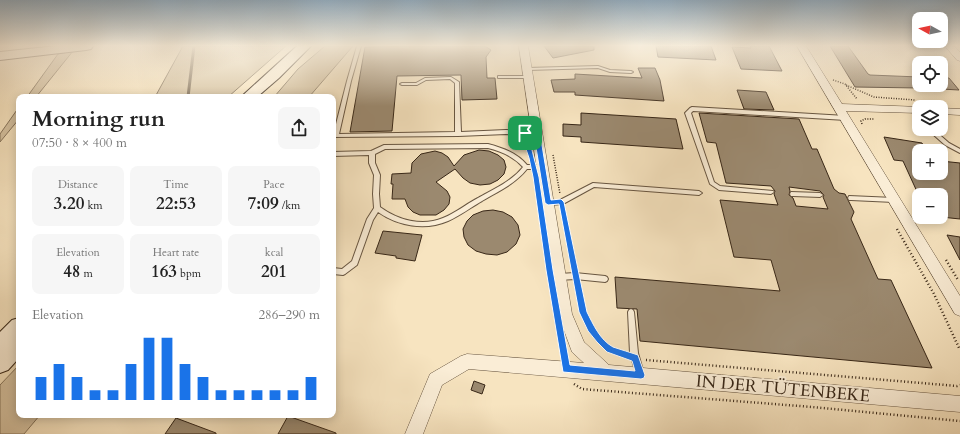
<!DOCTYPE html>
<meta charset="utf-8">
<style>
:root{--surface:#fff;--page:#f6f6f6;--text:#222;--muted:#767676;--accent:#1a73e8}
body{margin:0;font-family:Cardo,serif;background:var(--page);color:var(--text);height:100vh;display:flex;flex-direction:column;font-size:15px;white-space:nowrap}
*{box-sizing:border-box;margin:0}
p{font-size:13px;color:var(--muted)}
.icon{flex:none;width:22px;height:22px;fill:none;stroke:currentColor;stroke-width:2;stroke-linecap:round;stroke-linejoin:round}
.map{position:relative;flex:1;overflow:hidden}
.panel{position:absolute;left:16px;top:94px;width:320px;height:324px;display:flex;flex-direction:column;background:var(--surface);border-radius:8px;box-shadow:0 2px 10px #0003}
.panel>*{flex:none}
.needle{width:26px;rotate:278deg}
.tools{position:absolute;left:912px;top:12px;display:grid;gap:8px}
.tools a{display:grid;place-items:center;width:36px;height:36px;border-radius:8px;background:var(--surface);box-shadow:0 2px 10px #0003;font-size:20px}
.pin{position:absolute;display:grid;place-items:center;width:34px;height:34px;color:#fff;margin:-17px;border-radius:8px;box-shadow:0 2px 6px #0006}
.round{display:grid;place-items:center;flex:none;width:42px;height:42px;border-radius:8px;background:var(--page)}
.overview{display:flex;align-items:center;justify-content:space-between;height:68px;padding:0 16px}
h1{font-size:22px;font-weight:800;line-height:30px}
.figures{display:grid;grid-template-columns:repeat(3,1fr);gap:6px;height:68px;padding:4px 16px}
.figures div{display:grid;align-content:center;border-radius:8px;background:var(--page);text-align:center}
.figures b{font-size:17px;font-weight:800}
.figures small{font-size:11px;font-weight:400}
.figures p{font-size:11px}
.chart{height:112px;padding:8px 16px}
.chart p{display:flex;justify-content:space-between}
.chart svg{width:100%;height:72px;margin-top:4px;stroke:var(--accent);stroke-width:6}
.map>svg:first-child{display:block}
</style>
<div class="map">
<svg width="960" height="434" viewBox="0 0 960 434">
<rect width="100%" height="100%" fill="#f7e4c0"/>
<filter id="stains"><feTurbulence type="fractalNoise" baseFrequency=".005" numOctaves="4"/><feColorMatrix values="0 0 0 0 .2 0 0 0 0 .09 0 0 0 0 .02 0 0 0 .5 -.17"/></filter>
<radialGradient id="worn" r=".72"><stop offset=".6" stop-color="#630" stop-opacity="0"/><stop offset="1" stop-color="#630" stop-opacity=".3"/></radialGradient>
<g fill="#d7c4a3" stroke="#88765d">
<polygon points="183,46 286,46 228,97 155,97"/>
<polygon points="325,46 353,46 309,97 274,97 298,69"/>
<polygon points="73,51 36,97 27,97 58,54"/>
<polygon points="19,107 19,119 0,142 0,134"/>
<polygon points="19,365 19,415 40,415 24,434 0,434 0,385"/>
</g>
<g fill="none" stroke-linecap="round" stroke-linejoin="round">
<polyline stroke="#84725a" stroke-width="3" points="188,97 194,46"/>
</g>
<g fill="#9b896f" stroke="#382717" fill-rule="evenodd">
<polygon points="421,46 485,46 491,50 486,57 487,78 495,78 497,99 462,100 461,75 397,76 392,131 350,132 365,47"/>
<polygon points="544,46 594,46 594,50 553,58"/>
<polygon points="656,46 711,46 716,60 658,57"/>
<polygon points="750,46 769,46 782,71 741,69 732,47 751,48"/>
<polygon points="830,46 848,46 868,74 870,75 919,77 919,88 855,87"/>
<polygon points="638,68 655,68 660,80 664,101 575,95 575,92 554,92 551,80 575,79 575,74 642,78"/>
<polygon points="941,78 949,78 959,90 941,89"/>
<polygon points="737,90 766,92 774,110 744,109"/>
<polygon points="581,113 676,119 683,149 581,142 581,137 563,136 563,124 581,125"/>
<path d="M 699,113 L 799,119 L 812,149 L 817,149 L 834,189 L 839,193 L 845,194 L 854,212 L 851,219 L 878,279 L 891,280 L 932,368 L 640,341 L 637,309 L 617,308 L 615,277 L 780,291 L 771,260 L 734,257 L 720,200 L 778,205 L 774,194 L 775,191 L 771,186 L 726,183 L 716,143 L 707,142 ZM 789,187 L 820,191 L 824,195 L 823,197 L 828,209 L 796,206 L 793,198 L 789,195 L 790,191 Z"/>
<polygon points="884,137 922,143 926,151 919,151 919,173 941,173 941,161 960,163 960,219 941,217 941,195 919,196 903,161 894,160"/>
<polygon points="479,150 489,151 498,155 504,160 506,167 504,174 498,180 490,184 480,185 470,183 463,178 455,169 436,182 447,191 450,197 449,204 444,210 436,215 420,215 413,212 408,207 405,199 392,199 393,184 391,184 392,174 411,173 412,163 421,154 435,151 442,153 448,157 454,166 464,155"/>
<polygon points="493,210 503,212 512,217 518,225 520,235 516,244 507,252 497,255 486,254 476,251 468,245 464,237 463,229 467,221 473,215 483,211"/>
<polygon points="383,231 422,235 415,261 396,258 396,256 375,253"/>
<polygon points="947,235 960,237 960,260"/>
<polygon points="474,381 485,385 482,394 471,390"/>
<polygon points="288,416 336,433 336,434 278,434"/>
<polygon points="176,418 216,433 216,434 165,434"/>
</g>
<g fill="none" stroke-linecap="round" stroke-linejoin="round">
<defs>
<g id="lane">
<polygon points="357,46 361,46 351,81 339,134 455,132 455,83 450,79 426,80 417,85 402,85 400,84 402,83 416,83 425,78 451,77 459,82 461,132 506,130 537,131 540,133 537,135 506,134 458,136 334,137 333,136 347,81"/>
<polygon points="598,66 610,70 631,71 633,72 631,73 610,72 598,68 527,70 525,69 527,68"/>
<polygon points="498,76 528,76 530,77 528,78 498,78"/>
<polygon points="692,107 846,116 849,118 846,120 693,111 691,113 714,182 720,186 773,191 774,192 771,194 719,190 710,184 685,113 690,108"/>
<polygon points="913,108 919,113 919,118 917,117 911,111 911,110"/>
<polygon points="927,129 933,129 949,143 960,149 960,153 945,145"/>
<path d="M 488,144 C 503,148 517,153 527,165 L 542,165 L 545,167 L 542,169 L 527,169 C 515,184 499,191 482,201 C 471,207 460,216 448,221 C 425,231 398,226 378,212 L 373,220 L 357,265 L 345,274 L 343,275 L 333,274 L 333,268 L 342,269 L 352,261 L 367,219 L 374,208 L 373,194 L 374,175 L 369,163 L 369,155 L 333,156 L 333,152 L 371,151 L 384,145 ZM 488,148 C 501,151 514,157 523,167 C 511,182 494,189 478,198 C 466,204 456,213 443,218 C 422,227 398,220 380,207 L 379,194 L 380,175 L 375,163 L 375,154 L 385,149 Z"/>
<polygon points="593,183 699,191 702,193 699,195 594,187 563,204 548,205 545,203 548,201 560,200"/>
<polygon points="791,192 820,193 823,195 820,197 793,196 791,196 790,194"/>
<polygon points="849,196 894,198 897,200 894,202 851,200 849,200 848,198"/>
<polygon points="575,273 605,276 607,277 608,279 607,281 605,282 575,279 559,280 557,279 556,277 557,275 559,274"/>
<polygon points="631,309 633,310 634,312 638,353 644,374 643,377 640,378 637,377 636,374 630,353 628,312 629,310"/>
</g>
<g id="street">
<polygon points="519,46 528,46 572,314 584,342 609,365 960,396 960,412 469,369 442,385 423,434 405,434 430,374 461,356 467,354 584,363 572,352 558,314"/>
<polygon points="797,46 806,46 842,104 921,107 919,107 919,113 846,111 960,296 960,316 955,314"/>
<polygon points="945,46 954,46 960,52 960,61 957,60"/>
<polygon points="941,108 960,109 960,115 941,114"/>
</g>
<g id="secondary">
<polygon points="56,46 93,46 91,49 86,50 0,60 0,52"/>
<polygon points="297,46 311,46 279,78 257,97 241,97"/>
<polygon points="19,318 19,358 8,370 0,373 0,332 12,320"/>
</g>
</defs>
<use href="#lane" stroke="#685641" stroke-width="2"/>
<use href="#street" stroke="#685641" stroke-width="1"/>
<use href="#secondary" stroke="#382717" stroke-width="2"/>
<g stroke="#382717" stroke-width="1.5" stroke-dasharray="1 1.5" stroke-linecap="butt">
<polyline points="833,80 845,84 857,99"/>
<polyline points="846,85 874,97 915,100"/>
<polyline points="862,124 861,121 865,119 874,119"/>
<polyline points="553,155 560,194"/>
<polyline points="562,208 563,211"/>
</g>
<g stroke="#382717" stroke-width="2.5" stroke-dasharray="1 2.5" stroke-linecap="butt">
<polyline points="562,210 574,269"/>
<polyline points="897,229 934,294 960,350"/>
<polyline points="946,260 958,280"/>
<path d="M 577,285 C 582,308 588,336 609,349 C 614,352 619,353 624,355"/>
<polyline points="561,340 563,356"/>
<polyline points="646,360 957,386 960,385"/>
<polyline points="574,384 582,389 812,407 960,421"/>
</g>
<use href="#lane" fill="#faedd6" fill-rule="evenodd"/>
<use href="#street" fill="#faedd6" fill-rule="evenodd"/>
<use href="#secondary" fill="#faedd6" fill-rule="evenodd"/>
</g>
<linearGradient id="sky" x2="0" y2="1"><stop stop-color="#94aec1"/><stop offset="0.43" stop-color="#fbf3e3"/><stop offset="1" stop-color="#fbf3e3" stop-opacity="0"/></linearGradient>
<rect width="960" height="106" fill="url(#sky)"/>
<path fill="#1a73e8" stroke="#fff" fill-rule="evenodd" d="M 523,132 L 537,132 L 540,133 L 551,200 L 561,199 L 564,202 L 587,312 C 593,324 600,340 613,347 C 621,350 630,352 638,355 L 645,375 L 644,378 L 641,379 L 563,372 L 546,270 L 533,177 L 529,158 L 523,140 ZM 528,135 L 534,135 L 545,203 L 548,205 L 559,204 L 579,312 L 588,331 L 597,342 L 607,352 L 632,361 L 635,371 L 570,365 L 553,270 L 539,177 Z"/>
<g text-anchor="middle" stroke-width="4" stroke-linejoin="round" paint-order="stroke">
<g font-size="17" fill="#382717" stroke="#faedd6">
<text transform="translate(783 388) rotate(5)" y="6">IN DER TÜTENBEKE</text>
</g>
</g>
<rect width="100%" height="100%" filter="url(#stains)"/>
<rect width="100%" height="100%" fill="url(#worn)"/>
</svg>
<div class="tools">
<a><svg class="needle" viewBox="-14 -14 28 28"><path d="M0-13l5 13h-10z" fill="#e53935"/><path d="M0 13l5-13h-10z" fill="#767676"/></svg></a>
<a><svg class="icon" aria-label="locate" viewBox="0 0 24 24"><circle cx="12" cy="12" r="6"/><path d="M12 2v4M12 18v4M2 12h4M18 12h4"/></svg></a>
<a><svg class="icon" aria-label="layers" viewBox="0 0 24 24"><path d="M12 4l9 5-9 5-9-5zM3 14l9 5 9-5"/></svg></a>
<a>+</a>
<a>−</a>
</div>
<div class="pin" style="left:525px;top:133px;background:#1e9e55"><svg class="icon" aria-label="arrive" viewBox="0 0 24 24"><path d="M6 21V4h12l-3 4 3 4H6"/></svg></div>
<section class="panel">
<div class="overview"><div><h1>Morning run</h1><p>07:50 · 8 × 400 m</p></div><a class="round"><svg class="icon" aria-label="share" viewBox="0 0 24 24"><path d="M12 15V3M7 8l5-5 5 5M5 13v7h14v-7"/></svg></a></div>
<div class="figures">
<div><p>Distance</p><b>3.20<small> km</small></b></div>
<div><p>Time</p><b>22:53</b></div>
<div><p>Pace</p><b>7:09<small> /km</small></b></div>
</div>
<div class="figures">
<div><p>Elevation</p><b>48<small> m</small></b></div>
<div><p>Heart rate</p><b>163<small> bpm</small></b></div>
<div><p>kcal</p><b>201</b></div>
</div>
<div class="chart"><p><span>Elevation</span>286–290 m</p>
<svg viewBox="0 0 160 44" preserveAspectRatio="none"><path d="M5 44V30M15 44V22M25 44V30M35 44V38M45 44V38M55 44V22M65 44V6M75 44V6M85 44V22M95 44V30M105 44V38M115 44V38M125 44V38M135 44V38M145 44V38M155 44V30"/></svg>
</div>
</section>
</div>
